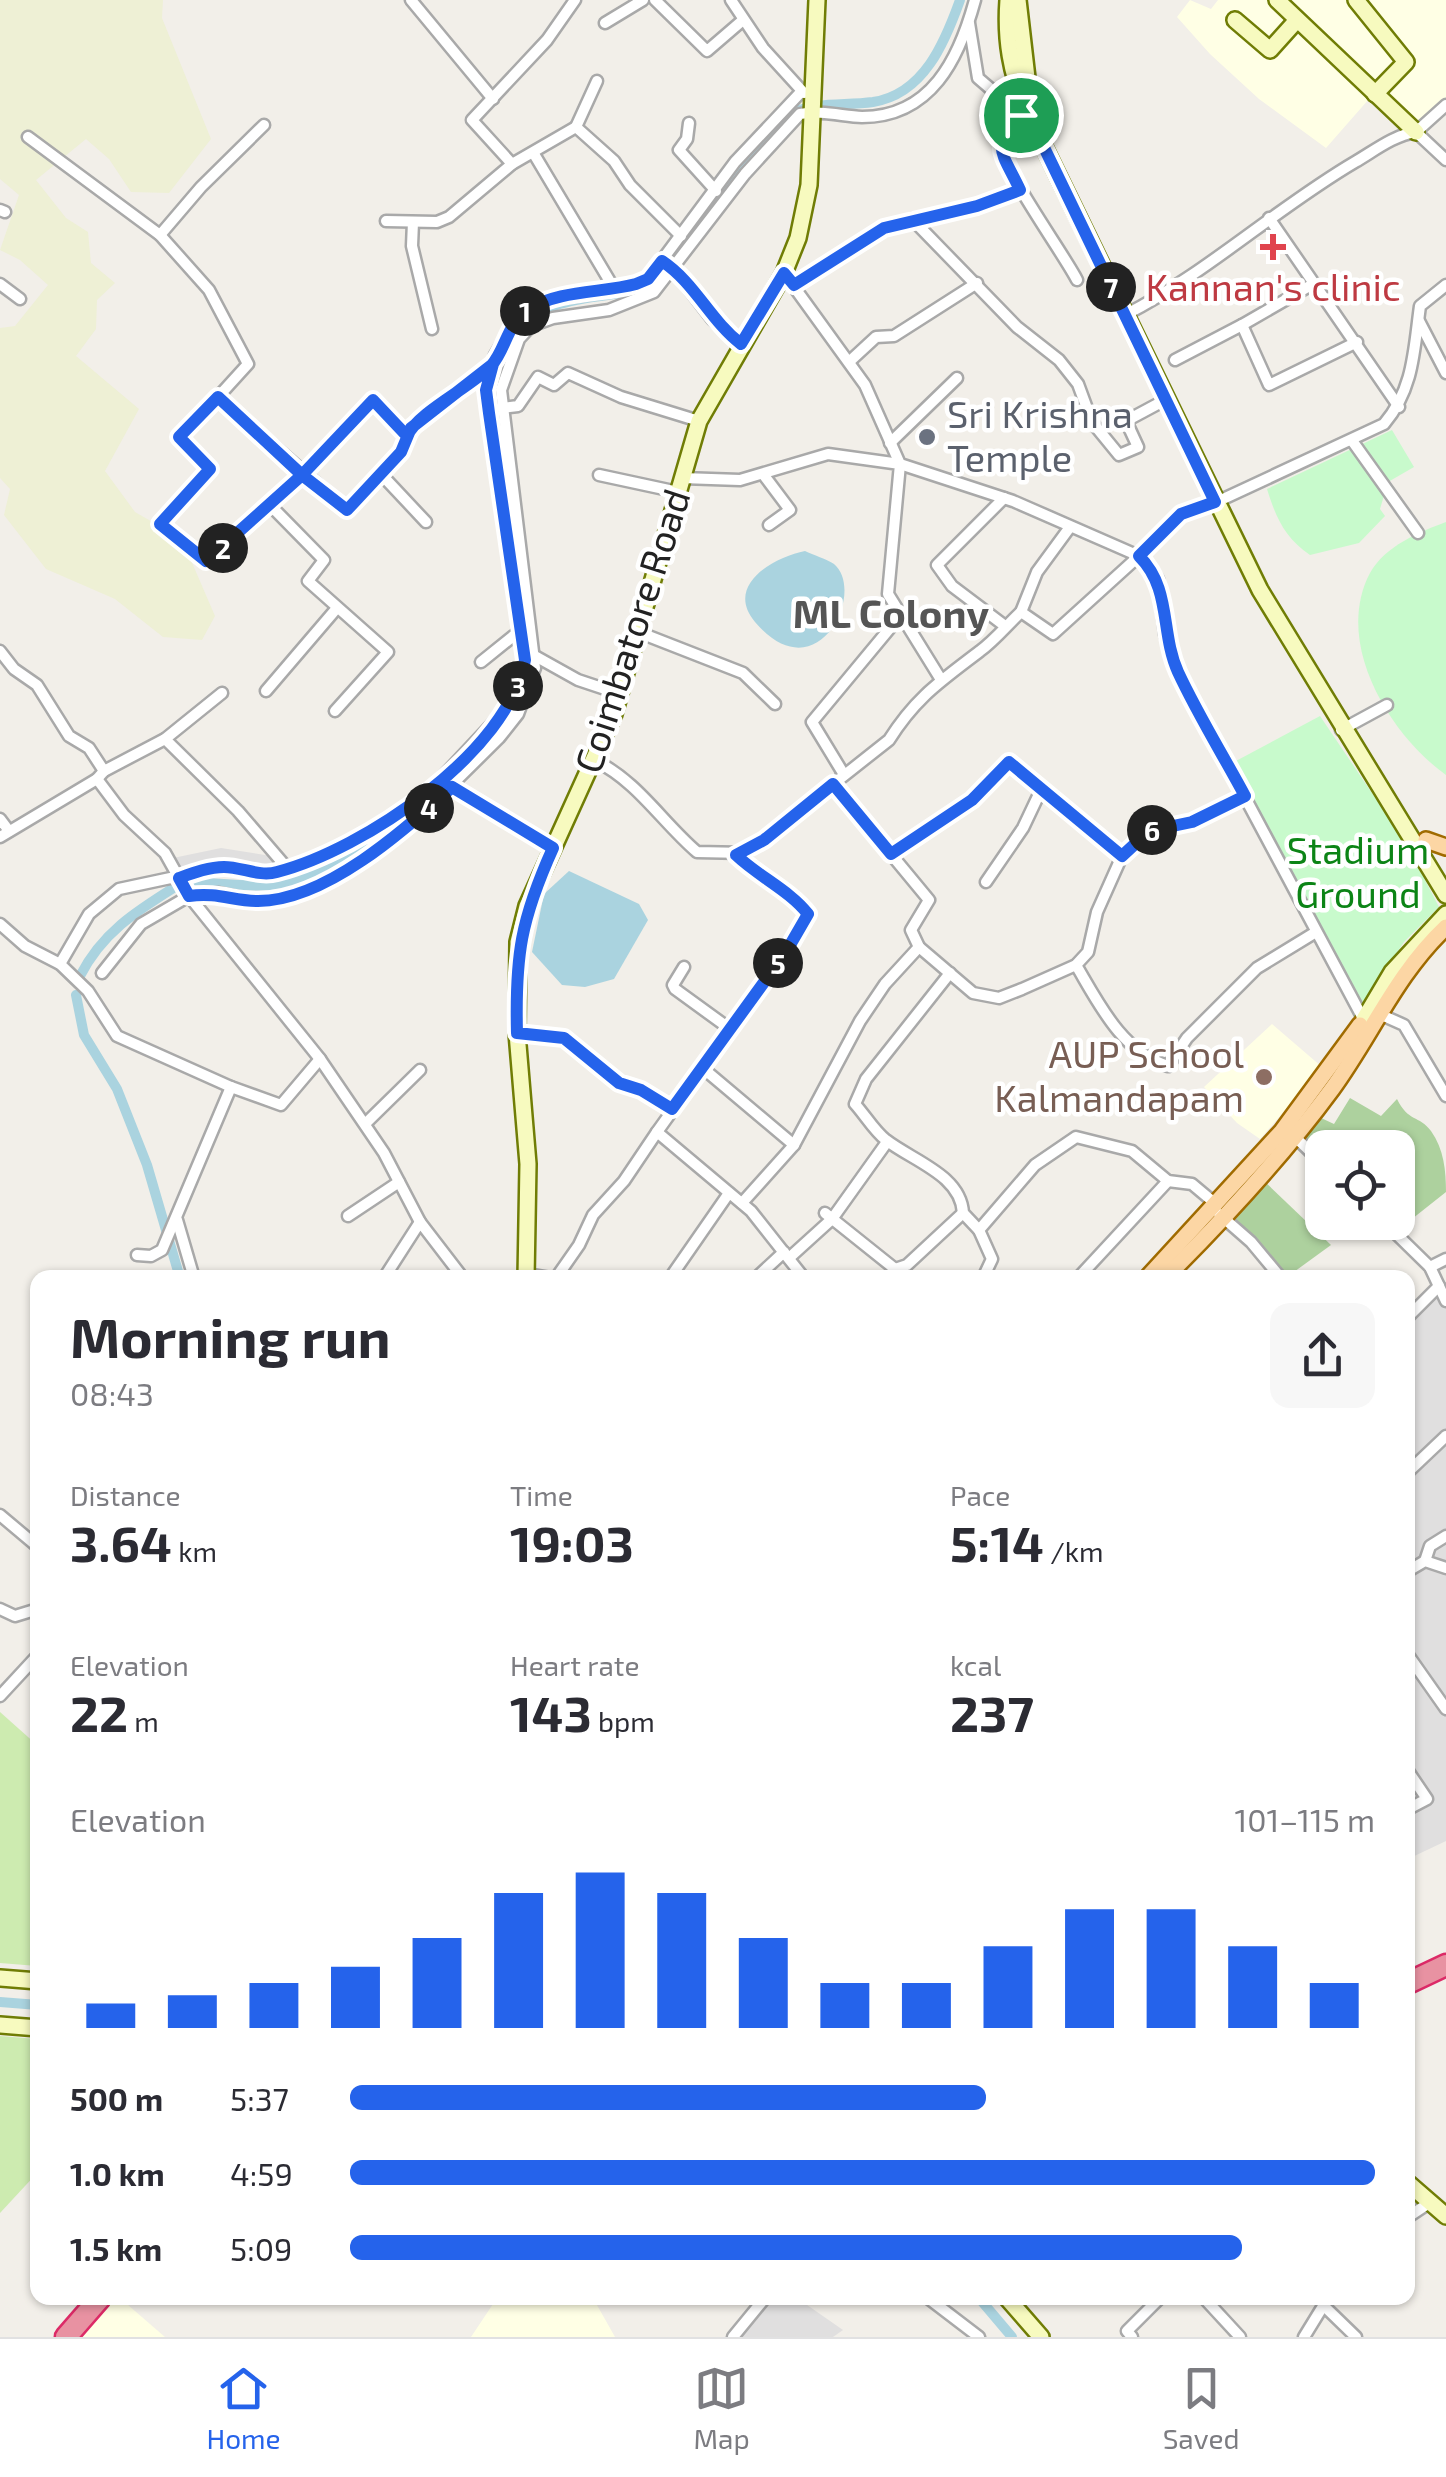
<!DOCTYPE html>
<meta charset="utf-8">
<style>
:root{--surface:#fff;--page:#f7f7f7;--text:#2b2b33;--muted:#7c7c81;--line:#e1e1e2;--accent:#2563eb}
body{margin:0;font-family:"Exo 2",sans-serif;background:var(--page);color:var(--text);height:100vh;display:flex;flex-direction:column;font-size:38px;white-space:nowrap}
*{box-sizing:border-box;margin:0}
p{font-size:32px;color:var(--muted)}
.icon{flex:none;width:55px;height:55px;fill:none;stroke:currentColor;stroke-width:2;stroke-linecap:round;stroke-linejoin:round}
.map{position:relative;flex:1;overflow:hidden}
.drawer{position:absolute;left:30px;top:1270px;width:1385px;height:1035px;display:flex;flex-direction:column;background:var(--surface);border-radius:20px;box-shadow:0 2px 8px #0004}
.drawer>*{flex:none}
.fabs{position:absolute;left:1305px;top:1130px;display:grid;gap:20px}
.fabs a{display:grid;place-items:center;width:110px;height:110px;border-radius:20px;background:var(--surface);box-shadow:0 2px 8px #0004;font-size:50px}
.pin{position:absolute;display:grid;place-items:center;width:85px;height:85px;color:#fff;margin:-42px;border:5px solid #fff;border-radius:50%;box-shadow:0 2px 10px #0007}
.km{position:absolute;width:50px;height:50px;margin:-25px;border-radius:50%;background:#222;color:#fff;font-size:28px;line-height:50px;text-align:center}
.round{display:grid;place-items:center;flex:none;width:105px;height:105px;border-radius:20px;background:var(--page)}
.summary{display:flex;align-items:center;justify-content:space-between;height:170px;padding:0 40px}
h1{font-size:55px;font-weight:700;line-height:75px}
.metrics{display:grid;grid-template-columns:repeat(3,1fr);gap:15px;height:170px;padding:10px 40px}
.metrics div{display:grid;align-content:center}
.metrics b{font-size:50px;font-weight:700}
.metrics small{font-size:28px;font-weight:400}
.metrics p{font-size:28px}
.chart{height:280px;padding:20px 40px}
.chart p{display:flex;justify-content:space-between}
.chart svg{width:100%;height:180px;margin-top:10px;stroke:var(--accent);stroke-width:6}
ul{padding:0 40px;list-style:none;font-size:32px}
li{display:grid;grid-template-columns:160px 120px 1fr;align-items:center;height:75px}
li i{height:25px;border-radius:12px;background:var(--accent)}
.menu{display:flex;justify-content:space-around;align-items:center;height:140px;border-top:2px solid var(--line);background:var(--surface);font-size:28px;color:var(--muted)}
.menu a{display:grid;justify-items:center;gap:5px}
.menu .selected{color:var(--accent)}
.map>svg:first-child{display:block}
</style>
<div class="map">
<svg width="1446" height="2337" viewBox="0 0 1446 2337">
<rect width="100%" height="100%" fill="#f2efe9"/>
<g fill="#e0dfdf">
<polygon points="221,848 271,856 275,866 221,862 180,869 173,858"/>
<polygon points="1446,1282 1446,1841 1408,1859 1408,1309"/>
<polygon points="773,2298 797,2298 843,2330 833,2337 742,2337"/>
</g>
<g fill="#ffffe5">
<polygon points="1190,0 1211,9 1218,0 1269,0 1369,99 1326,148 1259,99 1210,54 1177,17"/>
<polygon points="1286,0 1446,0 1446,99 1417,123"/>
<polygon points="1272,1024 1322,1067 1260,1139 1237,1123 1204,1087"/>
<polygon points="115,2298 120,2298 165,2337 80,2337"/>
<polygon points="497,2298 593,2298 615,2337 471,2337"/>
</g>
<polygon fill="#eef0d5" points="0,0 163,0 162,18 211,139 169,193 131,192 109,159 86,139 36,180 66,218 88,232 91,263 115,283 97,300 96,329 76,356 139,409 105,471 135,512 156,524 190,558 215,616 202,640 163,637 115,599 46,569 4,515 10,489 0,478 0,328 15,326 48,285 20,260 0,250 19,195 0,179"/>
<g fill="#cdebb0">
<polygon points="0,1712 37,1745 37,1966 0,1963"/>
<polygon points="0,2036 37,2039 38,2172 0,2213"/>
</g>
<g fill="#add19e">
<path d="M 1350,1098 L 1381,1116 L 1397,1099 C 1408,1122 1419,1115 1431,1131 C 1444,1149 1446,1171 1446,1192 L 1398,1230 L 1391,1223 L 1398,1222 L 1398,1148 L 1322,1148 L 1322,1154 L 1303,1135 L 1319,1117 L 1334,1124 Z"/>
<polygon points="1263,1180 1331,1245 1287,1277 1229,1215"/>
</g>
<g fill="#c8facc">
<path d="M 1392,430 L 1414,467 L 1388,482 L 1380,509 L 1385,516 L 1359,543 L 1310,555 C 1285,538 1276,518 1267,489 Z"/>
<path d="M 1446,522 L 1446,775 C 1390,735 1333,643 1370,573 C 1385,546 1419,532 1446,522 Z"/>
<polygon points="1320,716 1407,845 1439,907 1404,942 1362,1005 1234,762"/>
</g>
<g fill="#aad3df">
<path d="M 805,551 C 813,555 827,559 834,564 C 867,592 817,695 755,622 C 724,585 774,557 805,551 Z"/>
<polygon points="569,871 639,904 648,920 614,979 585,987 562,985 532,952 544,894"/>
</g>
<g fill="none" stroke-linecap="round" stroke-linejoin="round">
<g stroke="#aad3df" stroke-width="10">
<path d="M 514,535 C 502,461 462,346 551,307 C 585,293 622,299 655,281 L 789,114 C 818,101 843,106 873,102 C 924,94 945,42 960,0"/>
<path d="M 188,882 C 221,883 264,890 295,881 C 377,858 448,788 499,723"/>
<path d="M 80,976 C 102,933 135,912 175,887"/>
<polyline points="76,995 84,1035 117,1089 147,1165 180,1278"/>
<polyline points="0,2002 38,2005"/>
<polyline points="979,2298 1012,2337"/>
</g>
<defs>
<g id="street">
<polyline points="411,0 493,99"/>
<polyline points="655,0 707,51 743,20"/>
<polyline points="731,0 763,48 804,93"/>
<polyline points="605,23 643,0"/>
<polyline points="969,23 978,78 1021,115"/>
<polyline points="1446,105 1416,132 1446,160"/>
<path d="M 1026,110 C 1018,118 1002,129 1000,140 C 996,161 1064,254 1077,280"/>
<polyline points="689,123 687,139 679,150 716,191"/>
<polyline points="576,127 597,81"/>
<polyline points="28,137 160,235 209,290 248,364 218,397 347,510 401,452 411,428 493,365"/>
<polyline points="534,154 615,290"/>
<polyline points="512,164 472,120 547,40 575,0"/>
<polyline points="0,210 5,212"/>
<polyline points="1269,218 1399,407"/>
<polyline points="912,219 1017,327 1059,360 1078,384 1092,422 1119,455 1138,447 1126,421 1167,399"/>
<polyline points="386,221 437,222 449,217 512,164 576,127 614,161 630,185 681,236"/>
<polyline points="413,222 412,246 432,329"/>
<polyline points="160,235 201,187 264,125"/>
<polyline points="672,267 712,319 741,344"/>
<path d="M 784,273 L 865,385 L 900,464 L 1013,501 L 1139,556 L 1181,514 L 1223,499 L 1384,424 C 1414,389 1414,349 1420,306 L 1446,285"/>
<polyline points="0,284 20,299"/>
<polyline points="794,285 884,227 977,206 1020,190"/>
<path d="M 1125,315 C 1207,273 1275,209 1355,162 C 1374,151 1394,135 1416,132"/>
<polyline points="1419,321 1446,373"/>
<polyline points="1242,325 1313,284"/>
<polyline points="1175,360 1242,325 1269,385 1357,342"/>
<polyline points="850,361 876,337 894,336 977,283"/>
<polyline points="218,397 179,437 210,469 160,524 206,561 302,475 373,400 407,436"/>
<polyline points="502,408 518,406 538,377 554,385 568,373 621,397 699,421"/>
<polyline points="1353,442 1418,533"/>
<polyline points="890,443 957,378"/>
<polyline points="380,473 426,522"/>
<polyline points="763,474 790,510 769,525"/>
<polyline points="599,475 678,492"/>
<polyline points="682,478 740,480 828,454 900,464 888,594 940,678"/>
<polyline points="1004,498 937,565 952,586 1005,626"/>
<polyline points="270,505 324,560 308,581 388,652 335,711"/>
<polyline points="1021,612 1037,572 1070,527"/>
<polyline points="638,632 743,673 775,704"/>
<polyline points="0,651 14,669 37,685 69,736 89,748 104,771 97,779"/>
<polyline points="535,656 578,680 620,694"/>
<polyline points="481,662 522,629"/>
<polyline points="266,691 337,608"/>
<polyline points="1341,730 1387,705"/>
<polyline points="165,739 238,811 287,868"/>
<path d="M 596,761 C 638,782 662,822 697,852 L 746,853 L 889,740 C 916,697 941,681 980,651 C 995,640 1007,625 1021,612 L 1053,634 L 1139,556 L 1158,579 L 1165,634 L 1178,672 L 1366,1024"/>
<polyline points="104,771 165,739 222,693"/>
<polyline points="843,773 812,722 900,616"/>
<polyline points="451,787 553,847"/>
<polyline points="0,819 9,831"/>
<polyline points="0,837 97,779 124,815 165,853 189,896 320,1059 384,1153 420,1222"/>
<polyline points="891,854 972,800 1009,762 1122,856 1149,831 1192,822 1245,797"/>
<path d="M 736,855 C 759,876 790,891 808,914 L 786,952 L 657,1132 L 751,1211 L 804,1278"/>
<polyline points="986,882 1023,828 1041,790"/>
<polyline points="0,924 25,946 60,964 88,991 117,1036 231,1087"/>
<polyline points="919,947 973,993 999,998 1022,989 1076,965 1088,952 1097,912 1122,856"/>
<polyline points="60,964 89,914 119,889 222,867 276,873 348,845 416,805 495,721 516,692 525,659 489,413 487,390 495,355 516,320 548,300 615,290 648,279 735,162 801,92"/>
<path d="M 1076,965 C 1099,1004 1122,1052 1168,1066 L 1187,1038 L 1257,968 L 1316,932"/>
<polyline points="684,967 673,985 675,989 730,1029"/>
<path d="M 102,973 L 141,924 L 189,896 L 219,893 L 257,901 L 272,899 L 315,887 L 354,864 L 410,826 L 499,738 L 518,714 L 535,668 L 501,390 L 519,339 L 531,326 L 553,318 L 609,310 L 654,292 L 745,174 L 800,114 C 820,110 842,116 862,117 C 931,117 959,59 975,0"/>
<path d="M 950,973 L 866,1079 L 855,1104 C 865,1115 875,1132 886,1140 C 913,1161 961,1175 963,1213 L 979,1230"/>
<polyline points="1377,1013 1404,1025 1446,1096"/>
<polyline points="517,1033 564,1038 619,1083 641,1090 672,1109"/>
<polyline points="705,1070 794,1145"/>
<polyline points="366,1123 420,1070"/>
<polyline points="1291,1133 1322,1163"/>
<polyline points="742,1203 794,1145 860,1021 885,984 919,947 911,930 929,900 833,784"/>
<polyline points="825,1213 895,1269 887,1278"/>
<polyline points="1219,1214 1251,1242 1281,1278"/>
<polyline points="348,1216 399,1182"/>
<polyline points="177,1220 194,1278"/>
<polyline points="1384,1222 1430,1267 1446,1301"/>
<polyline points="137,1255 151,1256 162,1250 231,1087 281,1105 320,1059"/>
<polyline points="789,1258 832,1219 887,1142"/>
<polyline points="1430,1267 1446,1259"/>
<polyline points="895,1269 907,1265 963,1213"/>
<polyline points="526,1274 550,1278"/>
<polyline points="384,1278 420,1222 463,1278"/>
<polyline points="556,1278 579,1245 593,1215 624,1181 657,1132"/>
<polyline points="670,1278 729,1193"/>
<polyline points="756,1278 784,1252"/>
<polyline points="983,1278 992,1259 979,1230 1035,1165 1076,1137 1132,1151 1168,1181 1192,1184 1217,1205"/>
<polyline points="1078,1278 1168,1181"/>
<polyline points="1408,1317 1439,1286"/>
<polyline points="1408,1472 1446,1436"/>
<polyline points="0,1515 38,1547"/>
<polyline points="1425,1561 1430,1546 1446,1536"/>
<polyline points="1408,1571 1425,1561 1446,1568"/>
<polyline points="0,1609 15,1616 38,1609"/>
<polyline points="1408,1655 1446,1709"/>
<polyline points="0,1696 38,1655"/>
<polyline points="1408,1771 1427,1799 1408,1809"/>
<polyline points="1408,2217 1429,2203"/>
<polyline points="928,2298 979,2337"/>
<polyline points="1204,2298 1240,2337"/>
<polyline points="1324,2306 1356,2337"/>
<polyline points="733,2337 765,2298"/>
<polyline points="1132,2337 1127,2331 1160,2298"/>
<polyline points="1304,2337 1328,2298"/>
</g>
<g id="secondary">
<path d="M 1008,0 C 1005,40 1011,73 1026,110 L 1260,590 L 1446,895"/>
<polyline points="1018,0 1029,95"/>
<polyline points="1277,0 1416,132"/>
<polyline points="1356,0 1406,62 1375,94"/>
<polyline points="1235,20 1270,50 1297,20"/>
<polyline points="1364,1019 1392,972 1446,914"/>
<polyline points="526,1278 528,1164 517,1033 518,942 527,906 614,714 699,421 784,273 798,238 809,185 817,0"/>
<polyline points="0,1978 38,1981"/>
<polyline points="0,2025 38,2028"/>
<polyline points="1408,2183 1446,2216"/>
<polyline points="1007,2298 1041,2337"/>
</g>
<g id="primary">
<polyline points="1426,840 1446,847"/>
<polyline points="1147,1278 1282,1131 1360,1025"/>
<path d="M 1165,1278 C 1225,1218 1282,1157 1332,1089 C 1372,1034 1396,974 1446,927"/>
</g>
<g id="highway">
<polyline points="1408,1983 1446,1965"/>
<polyline points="66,2337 100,2298"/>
</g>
</defs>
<use href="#street" stroke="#a9a9a9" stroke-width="15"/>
<use href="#secondary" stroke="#707d05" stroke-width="20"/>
<use href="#primary" stroke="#a06b00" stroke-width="20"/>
<use href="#highway" stroke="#dc2a67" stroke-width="25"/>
<use href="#street" stroke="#fff" stroke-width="10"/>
<use href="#secondary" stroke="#f7fabf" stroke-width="15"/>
<use href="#primary" stroke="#fcd6a4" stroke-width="15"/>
<use href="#highway" stroke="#e892a2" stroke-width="20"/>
</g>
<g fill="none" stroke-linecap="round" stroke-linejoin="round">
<defs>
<path id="route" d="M 1021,115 C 989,147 1003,153 1020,190 L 977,206 L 884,228 L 794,285 L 784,273 L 741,344 C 710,320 695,283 662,261 L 648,279 L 636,284 C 602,293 559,290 529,309 C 507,322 506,350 491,366 C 471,387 418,412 407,436 L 373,400 L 302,475 L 218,397 L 179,437 L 210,469 L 160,524 L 206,561 L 302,475 L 347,510 L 401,452 L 411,428 L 493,364 L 486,390 L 489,413 L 525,660 C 509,752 363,850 277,872 C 259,877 242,867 224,867 C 209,867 193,873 179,878 L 189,896 C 218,892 233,901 258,901 C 325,901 405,830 452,787 L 553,848 C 521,919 515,955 517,1033 L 564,1038 L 619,1083 L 641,1090 L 672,1109 L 786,952 L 808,914 C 789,890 759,877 736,855 L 764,840 L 833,784 L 891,854 L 972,800 L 1009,762 L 1122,856 L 1149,831 L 1192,822 L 1245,796 C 1223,755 1198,715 1178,672 C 1160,632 1172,589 1139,556 L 1181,514 L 1215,502 L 1026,110 L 1021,115"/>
</defs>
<use href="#route" stroke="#fff" stroke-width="20"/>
<use href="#route" stroke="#2563eb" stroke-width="12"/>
</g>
<path fill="#e0444e" stroke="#fff" stroke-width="4" d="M1268 232h10v10h10v10h-10v10h-10v-10h-10v-10h10z"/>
<circle fill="#6b7280" stroke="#fff" stroke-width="4" cx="927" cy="437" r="10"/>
<circle fill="#8d6e63" stroke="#fff" stroke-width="4" cx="1264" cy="1077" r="10"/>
<g text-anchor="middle" stroke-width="9" stroke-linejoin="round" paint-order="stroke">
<g font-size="38" fill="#be3a42" stroke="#fff">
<text x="1273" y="301">Kannan's clinic</text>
</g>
<g font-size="38" fill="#5b616d" stroke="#fff" text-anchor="start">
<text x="947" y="428">Sri Krishna<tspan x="947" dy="44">Temple</tspan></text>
</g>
<g font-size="38" fill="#222" stroke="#fff">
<text transform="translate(633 631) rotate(-72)" y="13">Coimbatore Road</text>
</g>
<g font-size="38" fill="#0c8416" stroke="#fff">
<text x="1358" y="864">Stadium<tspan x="1358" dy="44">Ground</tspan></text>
</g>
<g font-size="38" fill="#785e54" stroke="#fff" text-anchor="end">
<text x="1244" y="1068">AUP School<tspan x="1244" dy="44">Kalmandapam</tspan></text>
</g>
<g font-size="40" font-weight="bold" fill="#555" stroke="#fff">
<text x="891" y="628">ML Colony</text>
</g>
</g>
</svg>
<div class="fabs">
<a><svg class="icon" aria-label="locate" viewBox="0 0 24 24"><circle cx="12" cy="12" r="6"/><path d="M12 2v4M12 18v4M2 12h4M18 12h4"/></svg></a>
</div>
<div class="pin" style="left:1021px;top:115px;background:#1e9e55"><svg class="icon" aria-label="arrive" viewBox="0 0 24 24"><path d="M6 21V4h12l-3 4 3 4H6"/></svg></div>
<b class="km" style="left:525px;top:311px">1</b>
<b class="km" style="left:223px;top:548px">2</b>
<b class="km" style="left:518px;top:686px">3</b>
<b class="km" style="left:429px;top:808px">4</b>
<b class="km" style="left:778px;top:963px">5</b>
<b class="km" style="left:1152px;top:830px">6</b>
<b class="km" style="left:1111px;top:287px">7</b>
<section class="drawer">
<div class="summary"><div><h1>Morning run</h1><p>08:43</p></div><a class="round"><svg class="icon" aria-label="share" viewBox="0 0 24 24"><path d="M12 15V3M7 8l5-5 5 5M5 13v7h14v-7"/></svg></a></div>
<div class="metrics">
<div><p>Distance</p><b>3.64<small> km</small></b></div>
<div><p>Time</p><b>19:03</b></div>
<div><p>Pace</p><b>5:14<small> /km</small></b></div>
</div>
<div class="metrics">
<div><p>Elevation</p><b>22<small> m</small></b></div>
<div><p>Heart rate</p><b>143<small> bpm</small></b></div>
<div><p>kcal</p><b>237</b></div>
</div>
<div class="chart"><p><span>Elevation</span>101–115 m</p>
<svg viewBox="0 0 160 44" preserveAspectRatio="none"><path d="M5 44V38M15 44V36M25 44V33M35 44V29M45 44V22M55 44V11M65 44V6M75 44V11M85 44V22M95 44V33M105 44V33M115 44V24M125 44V15M135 44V15M145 44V24M155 44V33"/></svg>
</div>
<ul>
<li><b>500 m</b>5:37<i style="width:62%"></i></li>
<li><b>1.0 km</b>4:59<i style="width:100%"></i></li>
<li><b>1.5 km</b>5:09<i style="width:87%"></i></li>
</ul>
</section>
</div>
<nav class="menu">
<a class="selected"><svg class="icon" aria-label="home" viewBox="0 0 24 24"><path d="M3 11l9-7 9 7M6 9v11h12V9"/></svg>Home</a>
<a><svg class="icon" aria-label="map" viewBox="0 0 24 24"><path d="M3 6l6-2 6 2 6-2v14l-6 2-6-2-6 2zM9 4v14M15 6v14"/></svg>Map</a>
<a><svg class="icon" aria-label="saved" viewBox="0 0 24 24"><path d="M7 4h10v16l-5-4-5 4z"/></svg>Saved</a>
</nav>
